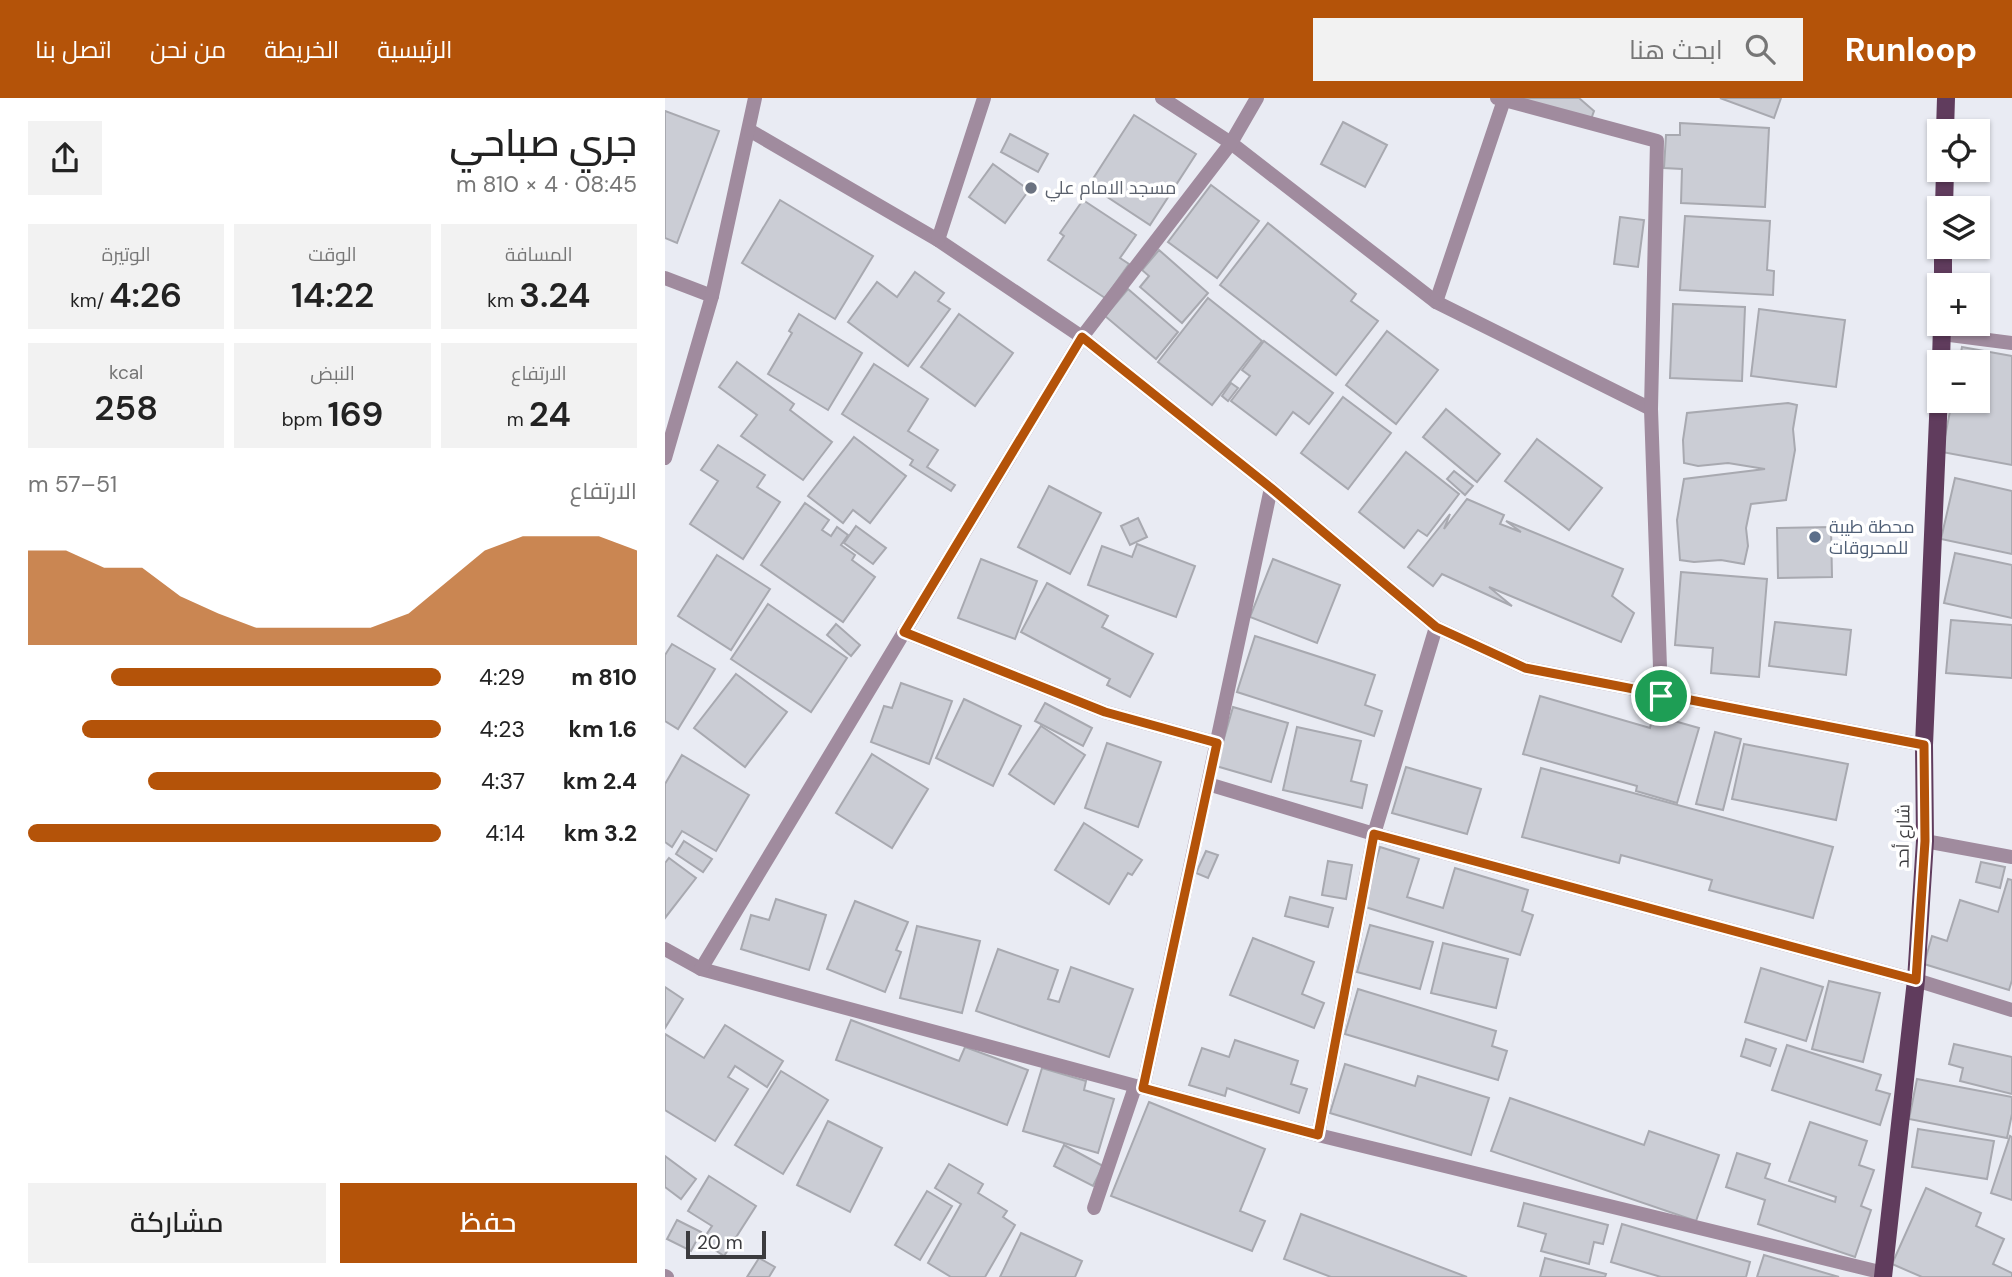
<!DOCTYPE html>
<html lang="ar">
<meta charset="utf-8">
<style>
:root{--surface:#fff;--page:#f2f2f2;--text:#222;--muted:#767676;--accent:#b45309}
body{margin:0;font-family:"DM Sans",Cairo,sans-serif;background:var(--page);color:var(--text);direction:rtl;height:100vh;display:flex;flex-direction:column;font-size:26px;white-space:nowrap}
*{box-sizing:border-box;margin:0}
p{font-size:23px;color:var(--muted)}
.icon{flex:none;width:38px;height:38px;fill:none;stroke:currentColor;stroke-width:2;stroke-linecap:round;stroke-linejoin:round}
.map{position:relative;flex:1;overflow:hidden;direction:ltr}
.drawer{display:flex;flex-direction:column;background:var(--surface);width:665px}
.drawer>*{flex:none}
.fabs{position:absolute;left:1262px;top:21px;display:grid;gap:14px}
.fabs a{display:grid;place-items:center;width:63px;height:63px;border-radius:0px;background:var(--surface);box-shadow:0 2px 5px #0004;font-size:35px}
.scale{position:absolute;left:21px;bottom:18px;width:80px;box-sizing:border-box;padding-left:7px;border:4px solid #3b3b3e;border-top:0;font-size:19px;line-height:24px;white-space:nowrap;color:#3b3b3e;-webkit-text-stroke:5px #fff;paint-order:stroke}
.pin{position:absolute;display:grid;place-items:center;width:60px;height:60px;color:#fff;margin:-30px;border:4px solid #fff;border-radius:50%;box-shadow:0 2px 7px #0007}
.round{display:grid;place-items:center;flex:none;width:74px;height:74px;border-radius:0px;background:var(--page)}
.head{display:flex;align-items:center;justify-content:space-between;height:119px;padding:0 28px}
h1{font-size:38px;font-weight:600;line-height:52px}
.stats{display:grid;grid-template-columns:repeat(3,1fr);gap:10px;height:119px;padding:7px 28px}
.stats div{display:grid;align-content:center;border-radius:0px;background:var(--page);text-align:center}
.stats b{font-size:35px;font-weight:600}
.stats small{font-size:19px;font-weight:400}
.stats p{font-size:19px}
.chart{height:196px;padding:14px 28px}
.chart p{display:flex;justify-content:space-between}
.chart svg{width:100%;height:126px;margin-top:7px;fill:var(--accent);opacity:.7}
.primary-button{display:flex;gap:14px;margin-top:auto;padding:14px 28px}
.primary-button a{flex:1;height:80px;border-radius:0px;background:var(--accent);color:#fff;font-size:28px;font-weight:600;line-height:80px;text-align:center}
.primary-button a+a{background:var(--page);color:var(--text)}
ul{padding:0 28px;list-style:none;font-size:23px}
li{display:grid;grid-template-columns:112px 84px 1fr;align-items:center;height:52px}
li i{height:18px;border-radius:9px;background:var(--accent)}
header{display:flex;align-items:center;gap:42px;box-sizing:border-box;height:98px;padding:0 35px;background:var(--accent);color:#fff}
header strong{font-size:33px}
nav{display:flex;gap:38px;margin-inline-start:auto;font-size:24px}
.search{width:490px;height:63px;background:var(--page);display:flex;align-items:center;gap:18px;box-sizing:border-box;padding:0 24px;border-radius:0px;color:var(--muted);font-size:26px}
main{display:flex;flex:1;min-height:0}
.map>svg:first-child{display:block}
</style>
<header>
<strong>Runloop</strong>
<div class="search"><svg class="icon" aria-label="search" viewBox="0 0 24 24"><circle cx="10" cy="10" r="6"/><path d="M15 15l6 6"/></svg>ابحث هنا</div>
<nav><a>الرئيسية</a><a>الخريطة</a><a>من نحن</a><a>اتصل بنا</a></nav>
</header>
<main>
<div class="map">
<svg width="1347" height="1179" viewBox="0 0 1347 1179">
<rect width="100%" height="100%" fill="#e9ebf3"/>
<g fill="#cbcdd5" stroke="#a8a9b0" stroke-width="2">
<polygon points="856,0 914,0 929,13 925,24"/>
<polygon points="1055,0 1116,0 1109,20"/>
<polygon points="0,13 54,33 12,145 0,140"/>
<polygon points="469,17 531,56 485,127 424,87"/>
<polygon points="678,24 722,47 700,89 656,66"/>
<polygon points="1015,25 1104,30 1100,109 1016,105 1017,71 999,70 1001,37 1015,37"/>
<polygon points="345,36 383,56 373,74 336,54"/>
<polygon points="328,66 364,92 340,125 304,99"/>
<polygon points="546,87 594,123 552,180 503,144"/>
<polygon points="115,102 208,158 170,221 77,165"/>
<polygon points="418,102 471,137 455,160 464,166 440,200 383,162 399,138 395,135"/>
<polygon points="1020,118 1105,123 1102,172 1109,173 1108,197 1015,192"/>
<polygon points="955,119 979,122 973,169 949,166"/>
<polygon points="603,125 691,196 686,203 713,223 671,277 555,187"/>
<polygon points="494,152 543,195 517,225 475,189 484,178 477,172"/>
<polygon points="250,174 279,195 273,203 285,211 243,268 183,224 212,184 232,199"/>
<polygon points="463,191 513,234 491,261 440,218"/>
<polygon points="543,200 597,243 547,307 493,264"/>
<polygon points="1008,206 1080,209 1077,283 1005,280"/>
<polygon points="1094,211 1180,222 1171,289 1086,278"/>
<polygon points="134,216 197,255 163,312 103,276 127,235 124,233"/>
<polygon points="294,216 348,255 310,308 256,269"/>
<polygon points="722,233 773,272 731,326 681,287"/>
<polygon points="599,243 668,295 644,326 628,314 611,337 566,303 585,278 577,272"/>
<polygon points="1297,249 1347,258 1347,367 1277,354 1287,303 1312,303 1312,264 1294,264"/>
<polygon points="72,264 129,306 125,312 167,344 138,382 76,338 92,317 54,289"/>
<polygon points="209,266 263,301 243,333 273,352 262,369 290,387 286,393 245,367 248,362 177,316"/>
<polygon points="566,285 573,290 563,303 557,298"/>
<polygon points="678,299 726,335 683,391 636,355"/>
<polygon points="1123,305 1132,307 1128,331 1130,352 1121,402 1086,406 1081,430 1083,448 1079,466 1056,462 1029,464 1015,462 1012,422 1019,381 1100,371 1063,365 1033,368 1019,365 1018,342 1022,315"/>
<polygon points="781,311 835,356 812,384 758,339"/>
<polygon points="189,339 241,378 205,425 188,412 178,425 143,398"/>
<polygon points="872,341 937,390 904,432 840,383"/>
<polygon points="53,347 100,377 92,389 115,404 78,461 25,426 53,383 36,372"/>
<polygon points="741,354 794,396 762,438 753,432 739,450 694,414"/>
<polygon points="789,373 808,388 800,397 782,381"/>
<polygon points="1290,380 1347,393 1347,456 1276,441"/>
<polygon points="384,388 436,415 405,476 353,449"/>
<polygon points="802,401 839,417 835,426 856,434 841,423 958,471 947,498 969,515 956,544 824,489 847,508 777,476 768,488 743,469 785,416 779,431"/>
<polygon points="140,405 164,422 157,432 166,438 172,429 183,437 176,447 190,457 187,462 210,479 178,524 96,467"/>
<polygon points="473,420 482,439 465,447 456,428"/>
<polygon points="191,428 221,450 208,466 179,445"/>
<polygon points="1166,429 1167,479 1113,480 1112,430"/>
<polygon points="472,446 530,468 511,519 423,487 437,448 467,459"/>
<polygon points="1290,455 1347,467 1347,520 1279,505"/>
<polygon points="52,457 105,491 66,552 13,518"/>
<polygon points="316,461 372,483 350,541 293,520"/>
<polygon points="608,461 675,487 652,545 585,519"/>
<polygon points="1016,474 1102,481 1094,579 1046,575 1048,550 1010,547"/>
<polygon points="382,485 443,518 437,529 488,556 465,599 442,587 445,581 356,534"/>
<polygon points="103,506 182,560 146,614 66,561"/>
<polygon points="1286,522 1347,527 1347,580 1281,575"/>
<polygon points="1110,524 1186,532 1181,577 1104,568"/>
<polygon points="171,526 195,547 186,558 162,537"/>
<polygon points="590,538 710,577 700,607 717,613 709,638 572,594"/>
<polygon points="7,546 50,571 13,631 0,623 0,557"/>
<polygon points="71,576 122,614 80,669 29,630"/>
<polygon points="236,585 287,603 264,666 206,644 219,608 227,610"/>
<polygon points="875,598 985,630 988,617 1034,630 1012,705 971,693 972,688 858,656"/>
<polygon points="299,601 356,628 328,688 271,660"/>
<polygon points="380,605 427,630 418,648 370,623"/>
<polygon points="568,609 623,625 606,684 551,668"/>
<polygon points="376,628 420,657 389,706 344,676"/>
<polygon points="632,629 696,643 686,683 702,687 697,710 618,692"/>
<polygon points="1050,634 1076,641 1058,712 1031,706"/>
<polygon points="442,645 496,664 473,729 420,710"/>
<polygon points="1079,646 1183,666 1171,722 1067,701"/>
<polygon points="207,656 263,691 227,750 171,715"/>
<polygon points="17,657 84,697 51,753 17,733 7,749 0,744 0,686"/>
<polygon points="741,669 816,691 802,736 727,715"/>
<polygon points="876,670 1168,749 1148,820 1044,792 1047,782 956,757 954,765 857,739"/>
<polygon points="419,725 477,762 467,777 463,775 444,806 390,772"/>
<polygon points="19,743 47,761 38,774 11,756"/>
<polygon points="715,749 754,761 742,799 778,810 790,770 863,792 857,813 868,817 855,857 697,808"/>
<polygon points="541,753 553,757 543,780 531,775"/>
<polygon points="4,760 31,780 0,820 0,765"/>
<polygon points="663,763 687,767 681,801 657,797"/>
<polygon points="1316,764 1340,769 1335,790 1311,784"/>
<polygon points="1343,781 1347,782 1347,882 1344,892 1259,866 1267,838 1282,843 1295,802 1333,814"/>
<polygon points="625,799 668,810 663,829 620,818"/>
<polygon points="111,801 161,817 144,872 76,851 86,817 104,822"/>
<polygon points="190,803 243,824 231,852 236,854 220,894 162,871"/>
<polygon points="705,827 768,844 755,891 692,874"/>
<polygon points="252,828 315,843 297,915 235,900"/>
<polygon points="588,840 649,864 637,896 659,905 649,930 565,897"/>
<polygon points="778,845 843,861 831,910 766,895"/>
<polygon points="333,851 393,872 383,901 394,904 406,869 468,891 444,959 311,913"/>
<polygon points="1096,870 1158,889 1141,943 1080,924"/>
<polygon points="1164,883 1215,895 1198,964 1147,951"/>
<polygon points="0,889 18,901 0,930"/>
<polygon points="693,891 831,933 827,948 842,953 833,982 680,936"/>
<polygon points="186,922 294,963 300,949 363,972 342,1027 171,962"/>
<polygon points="60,927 118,963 102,989 70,968 63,979 83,991 50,1043 0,1012 0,936 39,960"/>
<polygon points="1081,941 1111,951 1105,968 1076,958"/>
<polygon points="570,942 633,963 626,986 642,991 634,1015 562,990 560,998 524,987 537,950 564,959"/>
<polygon points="1289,946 1347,959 1347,996 1295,983 1298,970 1284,966"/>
<polygon points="1122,947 1216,977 1211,992 1225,996 1215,1027 1107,992"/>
<polygon points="680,966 750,988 753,978 824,1000 806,1057 665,1015"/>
<polygon points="377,970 421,983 419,992 449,1001 433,1055 358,1033"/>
<polygon points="116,973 163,1002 118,1076 70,1047"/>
<polygon points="1252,981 1347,999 1347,1016 1342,1040 1244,1021"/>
<polygon points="845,1000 979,1047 984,1033 1054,1057 1031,1123 826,1053"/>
<polygon points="484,1004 600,1051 575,1113 600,1123 587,1153 446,1098"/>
<polygon points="163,1023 217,1050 185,1114 132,1087"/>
<polygon points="1145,1024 1202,1043 1194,1067 1209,1072 1196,1108 1206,1112 1190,1159 1093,1126 1100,1102 1061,1089 1072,1055 1105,1066 1100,1080 1170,1104 1171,1099 1124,1083"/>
<polygon points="1253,1031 1329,1043 1322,1081 1247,1069"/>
<polygon points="1345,1038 1347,1039 1347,1102 1326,1095"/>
<polygon points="399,1047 438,1068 428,1088 389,1068"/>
<polygon points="0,1058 31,1081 16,1101 0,1089"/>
<polygon points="284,1066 318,1086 313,1095 342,1113 338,1119 350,1127 320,1179 286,1179 263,1165 296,1106 270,1090"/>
<polygon points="44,1078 91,1108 59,1158 37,1143 47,1128 23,1113"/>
<polygon points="1261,1090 1316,1115 1311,1128 1339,1141 1328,1166 1347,1175 1347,1179 1257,1179 1227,1166"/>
<polygon points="262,1093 287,1108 255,1162 230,1147"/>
<polygon points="859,1105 943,1127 938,1146 929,1144 924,1166 876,1153 881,1136 853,1128"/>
<polygon points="636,1116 802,1179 666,1179 619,1161"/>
<polygon points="12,1122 36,1134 26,1153 2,1141"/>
<polygon points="957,1126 1085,1164 1081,1179 996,1179 946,1164"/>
<polygon points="356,1135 417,1163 410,1179 335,1179"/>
<polygon points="1099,1157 1174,1179 1092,1179"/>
<polygon points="94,1160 110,1169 104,1179 82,1179"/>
<polygon points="880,1160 941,1176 940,1179 875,1179"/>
</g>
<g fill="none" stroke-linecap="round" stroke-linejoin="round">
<g stroke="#a08b9e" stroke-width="14">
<polyline points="497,0 566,45 771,204 986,311"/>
<polyline points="832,0 992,43 986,311 996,598"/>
<polyline points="84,32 273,142 417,239 606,390 771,529 860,570 1259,647"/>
<polyline points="273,142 319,0"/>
<polyline points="0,180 47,198"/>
<polyline points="771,204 839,2"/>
<polyline points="1277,236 1347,245"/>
<polyline points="0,360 47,198 90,0"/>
<polyline points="239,534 440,614 552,645"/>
<polyline points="543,686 709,736 771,529"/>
<polyline points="1260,743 1347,759"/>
<polyline points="0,851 36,871 653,1037 1219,1175"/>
<polyline points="36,871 417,239 566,45 592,0"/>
<polyline points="478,990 606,390"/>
<polyline points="653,1037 709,736 1251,882 1347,912"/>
<polyline points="429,1110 470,989"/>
<polyline points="0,1178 2,1179"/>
</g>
<g stroke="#603c5d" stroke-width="18">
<polyline points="1280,33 1281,0"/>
<polyline points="1279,110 1280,72"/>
<polyline points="1278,187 1278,149"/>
<polyline points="1276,264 1277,226"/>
<polyline points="1218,1179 1251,882 1260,743 1259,647 1274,297"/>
</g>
</g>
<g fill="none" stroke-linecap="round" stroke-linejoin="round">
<defs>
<polygon id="route" points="417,239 606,390 771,529 860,570 1259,647 1260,743 1251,882 709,736 653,1037 478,990 552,645 440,614 239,534"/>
</defs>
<use href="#route" stroke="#fff" stroke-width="14"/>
<use href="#route" stroke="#b45309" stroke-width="9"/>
</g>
<circle fill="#6b7280" stroke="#fff" stroke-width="2.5" cx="366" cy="90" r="7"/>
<circle fill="#5c6f8a" stroke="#fff" stroke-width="2.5" cx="1150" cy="439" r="7"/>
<g text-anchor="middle" stroke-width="7" stroke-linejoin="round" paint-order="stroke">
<g font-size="18" fill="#5b616d" stroke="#fff" text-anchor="start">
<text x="380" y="96">مسجد الامام علي</text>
</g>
<g font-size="18" fill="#4e5e75" stroke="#fff" text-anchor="start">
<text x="1164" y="435">محطة طيبة<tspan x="1164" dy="21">للمحروقات</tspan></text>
</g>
<g font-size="18" fill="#3b3b3e" stroke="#fff">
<text transform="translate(1238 738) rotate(-89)" y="6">شارع أحد</text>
</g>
</g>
</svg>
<div class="fabs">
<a><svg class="icon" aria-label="locate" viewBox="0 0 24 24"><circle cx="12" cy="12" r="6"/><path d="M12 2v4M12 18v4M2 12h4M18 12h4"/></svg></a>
<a><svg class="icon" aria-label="layers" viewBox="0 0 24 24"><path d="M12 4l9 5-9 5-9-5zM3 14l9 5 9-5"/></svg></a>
<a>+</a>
<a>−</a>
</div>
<div class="scale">20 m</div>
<div class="pin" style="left:996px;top:598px;background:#1e9e55"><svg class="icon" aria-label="arrive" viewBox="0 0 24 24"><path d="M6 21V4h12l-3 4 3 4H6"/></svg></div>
</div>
<section class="drawer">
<div class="head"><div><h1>جري صباحي</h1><p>08:45 · 4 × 810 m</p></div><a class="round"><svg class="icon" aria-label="share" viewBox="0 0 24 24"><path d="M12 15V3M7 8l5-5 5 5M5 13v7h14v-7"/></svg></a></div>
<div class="stats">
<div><p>المسافة</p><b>3.24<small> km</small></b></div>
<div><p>الوقت</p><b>14:22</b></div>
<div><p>الوتيرة</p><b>4:26<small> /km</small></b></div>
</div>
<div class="stats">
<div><p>الارتفاع</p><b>24<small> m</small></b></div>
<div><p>النبض</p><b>169<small> bpm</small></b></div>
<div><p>kcal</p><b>258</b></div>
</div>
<div class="chart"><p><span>الارتفاع</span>51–57 m</p>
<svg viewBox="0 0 160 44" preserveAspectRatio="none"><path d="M0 44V11L10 11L20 17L30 17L40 27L50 33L60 38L70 38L80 38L90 38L100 33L110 22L120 11L130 6L140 6L150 6L160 11V44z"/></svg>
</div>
<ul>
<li><b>810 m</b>4:29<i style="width:80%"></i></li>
<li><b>1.6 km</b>4:23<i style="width:87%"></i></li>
<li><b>2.4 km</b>4:37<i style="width:71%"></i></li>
<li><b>3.2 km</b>4:14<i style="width:100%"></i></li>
</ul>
<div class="primary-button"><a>حفظ</a><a>مشاركة</a></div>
</section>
</main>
